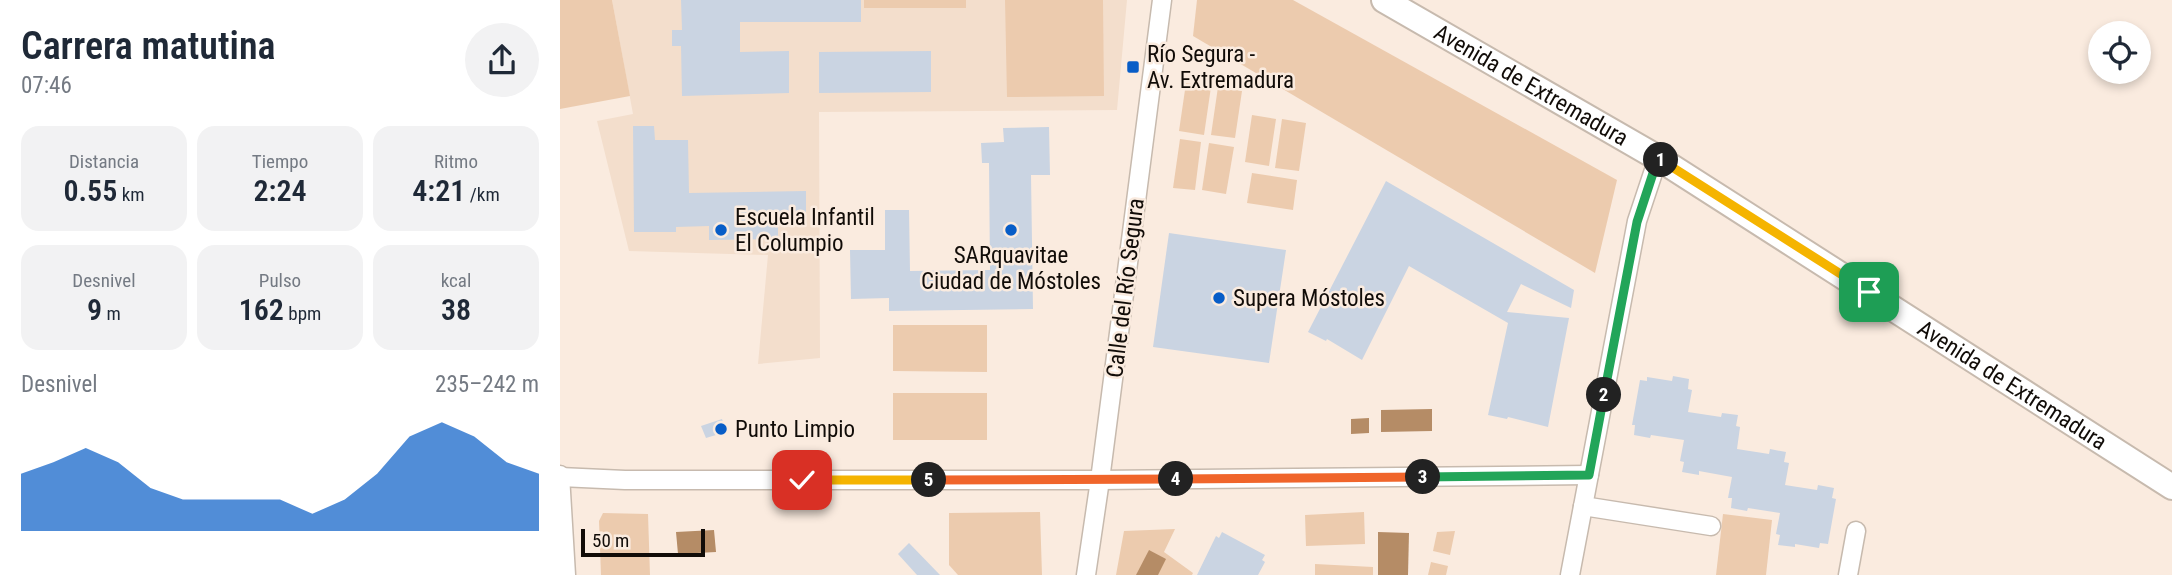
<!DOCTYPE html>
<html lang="es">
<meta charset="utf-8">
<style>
:root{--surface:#fff;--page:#f2f2f3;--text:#1f2937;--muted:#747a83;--accent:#085dc7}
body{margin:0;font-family:"Roboto Condensed",sans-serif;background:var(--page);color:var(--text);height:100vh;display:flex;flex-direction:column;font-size:26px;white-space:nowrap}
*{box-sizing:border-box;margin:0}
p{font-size:23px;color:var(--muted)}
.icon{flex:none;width:38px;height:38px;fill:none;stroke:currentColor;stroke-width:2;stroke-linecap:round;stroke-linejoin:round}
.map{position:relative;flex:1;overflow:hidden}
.side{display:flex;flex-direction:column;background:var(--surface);width:560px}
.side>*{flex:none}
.fabs{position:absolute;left:1528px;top:21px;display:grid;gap:14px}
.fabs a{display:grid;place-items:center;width:63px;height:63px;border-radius:50%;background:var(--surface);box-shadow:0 4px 10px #0003;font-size:35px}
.scale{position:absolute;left:21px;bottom:18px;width:124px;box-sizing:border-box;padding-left:7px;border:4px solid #110c08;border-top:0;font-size:19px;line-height:24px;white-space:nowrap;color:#110c08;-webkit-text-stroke:5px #faebdf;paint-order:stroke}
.pin{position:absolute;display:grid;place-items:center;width:60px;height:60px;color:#fff;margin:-30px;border-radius:14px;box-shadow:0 4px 10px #0006}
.km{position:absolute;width:35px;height:35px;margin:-18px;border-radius:50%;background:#222;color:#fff;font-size:19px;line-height:35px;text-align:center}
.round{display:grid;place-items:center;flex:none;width:74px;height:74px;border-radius:37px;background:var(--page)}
.summary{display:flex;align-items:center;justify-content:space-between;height:119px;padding:0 21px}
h1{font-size:38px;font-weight:600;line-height:52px}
.figures{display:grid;grid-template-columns:repeat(3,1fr);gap:10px;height:119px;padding:7px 21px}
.figures div{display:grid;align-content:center;border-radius:18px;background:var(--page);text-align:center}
.figures b{font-size:30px;font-weight:600}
.figures small{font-size:19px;font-weight:400}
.figures p{font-size:19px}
.chart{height:196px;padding:14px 21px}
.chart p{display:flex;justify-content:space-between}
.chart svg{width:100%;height:126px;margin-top:7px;fill:var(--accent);opacity:.7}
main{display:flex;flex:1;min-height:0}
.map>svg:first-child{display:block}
</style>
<main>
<section class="side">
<div class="summary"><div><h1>Carrera matutina</h1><p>07:46</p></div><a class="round"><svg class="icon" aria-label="share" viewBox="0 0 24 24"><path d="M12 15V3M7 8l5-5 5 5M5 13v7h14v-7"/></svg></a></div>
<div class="figures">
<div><p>Distancia</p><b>0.55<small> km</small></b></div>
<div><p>Tiempo</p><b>2:24</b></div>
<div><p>Ritmo</p><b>4:21<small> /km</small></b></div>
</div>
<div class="figures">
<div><p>Desnivel</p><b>9<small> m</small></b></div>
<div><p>Pulso</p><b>162<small> bpm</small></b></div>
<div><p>kcal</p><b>38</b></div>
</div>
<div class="chart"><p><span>Desnivel</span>235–242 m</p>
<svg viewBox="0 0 160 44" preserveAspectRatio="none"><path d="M0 44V24L10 20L20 15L30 20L40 29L50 33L60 33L70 33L80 33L90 38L100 33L110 24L120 11L130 6L140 11L150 20L160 24V44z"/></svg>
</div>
</section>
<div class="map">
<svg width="1612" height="575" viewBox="0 0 1612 575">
<rect width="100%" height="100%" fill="#faebdf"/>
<polygon fill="#f3decc" points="52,0 567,0 557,110 259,112 260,358 198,364 208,255 69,251 37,121 73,114"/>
<g fill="#eccbae">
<polygon points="0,0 52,0 70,96 0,109"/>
<rect x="304" y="0" width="102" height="8"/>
<polygon points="445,0 543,0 544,96 447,97"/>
<polygon points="637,0 733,0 1057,180 1035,273 633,36"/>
<polygon points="626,83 651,87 644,135 619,131"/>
<polygon points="658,87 682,91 675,138 651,135"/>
<polygon points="692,115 716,119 709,166 685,162"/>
<polygon points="722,119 746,123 739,171 715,168"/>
<polygon points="620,139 641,142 635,190 613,188"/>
<polygon points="649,143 674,147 666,194 642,190"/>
<polygon points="692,173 737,180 733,210 687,203"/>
<polygon points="333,325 427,325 427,372 333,371"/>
<rect x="333" y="393" width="94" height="47"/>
<polygon points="480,512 482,575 398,575 389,565 389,513"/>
<polygon points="804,512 805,544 746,546 745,515"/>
<polygon points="43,513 88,514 90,575 41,575 39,521"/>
<polygon points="1163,514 1212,520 1206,575 1156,575"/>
<polygon points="615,529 604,552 633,573 632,575 556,575 564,531"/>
<polygon points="895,531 890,555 873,551 877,532"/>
<polygon points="871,562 888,566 886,575 868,575"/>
<polygon points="755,564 813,567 813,575 755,575"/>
</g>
<g fill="#b58c66">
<polygon points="872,409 872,431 821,432 821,410"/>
<polygon points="809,418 809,433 791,434 791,419"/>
<polygon points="154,530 156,552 118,554 116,532"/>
<polygon points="818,532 849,533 848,575 818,575"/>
<polygon points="589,550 606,559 598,575 576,575"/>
</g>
<g fill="#cad4e2">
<polygon points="121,0 301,0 301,22 180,22 180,52 229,51 229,93 122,96 121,46 112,46 112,30 122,30"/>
<polygon points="371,51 371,92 259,93 259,52"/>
<polygon points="73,126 94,126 95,140 128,140 129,193 246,191 246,223 218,224 218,239 149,240 149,226 116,227 116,232 74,232"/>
<polygon points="489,127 490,175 471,175 473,309 329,311 329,298 291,299 290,250 325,250 325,210 349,210 350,271 430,270 429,163 422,163 421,143 444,142 443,128"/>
<polygon points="826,181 1014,290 1011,308 961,284 947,312 1009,318 988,427 948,417 947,419 928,415 948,323 849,266 802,360 767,339 766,341 748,332"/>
<polygon points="609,233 726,250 709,363 593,347"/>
<polygon points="1113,376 1129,379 1128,389 1132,390 1128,412 1161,417 1162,413 1178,415 1176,426 1180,427 1177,449 1209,454 1210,449 1226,452 1224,462 1229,463 1225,485 1257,490 1258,485 1274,488 1272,498 1276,499 1268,544 1260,543 1259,548 1235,544 1235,547 1218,545 1220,535 1216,534 1220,513 1188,508 1187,511 1171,508 1172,498 1168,498 1172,477 1139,471 1139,475 1122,472 1124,462 1120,461 1124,440 1091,435 1090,438 1074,435 1075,425 1072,425 1080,380 1087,381 1087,377 1112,381"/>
<polygon points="162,419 166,432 146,438 141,426"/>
<polygon points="662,532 705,555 702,560 705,562 698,575 637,575 656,536 659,538"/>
<polygon points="349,543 380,575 357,575 338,554"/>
</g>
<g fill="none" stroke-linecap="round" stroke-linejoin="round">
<defs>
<g id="street">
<polyline points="0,475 6,575"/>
<polyline points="0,477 65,480 540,480 1029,475"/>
<polyline points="1023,506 1151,526"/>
<polyline points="526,575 540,480 602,0"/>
<polyline points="1010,575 1077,221 1098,158"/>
<polyline points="1288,575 1296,531"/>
</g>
<g id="secondary">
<path id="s1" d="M 824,0 L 1098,158 L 1612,487"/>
</g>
</defs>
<use href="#street" stroke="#c7baae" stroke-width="21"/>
<use href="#secondary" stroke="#c7baae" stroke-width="28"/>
<use href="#street" stroke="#fff" stroke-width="18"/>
<use href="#secondary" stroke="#fff" stroke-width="24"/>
</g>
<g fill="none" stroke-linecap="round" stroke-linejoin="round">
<defs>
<polyline id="split-1" points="1101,160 1309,292"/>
<polyline id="split-2" points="1044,395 1077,222 1098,158 1101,160"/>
<polyline id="split-3" points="863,477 1029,475 1044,395"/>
<polyline id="split-4" points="616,479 863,477"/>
<polyline id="split-5" points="369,480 616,479"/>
<polyline id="split-6" points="242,480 369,480"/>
</defs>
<use href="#split-1" stroke="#fff" stroke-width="14"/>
<use href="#split-2" stroke="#fff" stroke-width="14"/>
<use href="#split-3" stroke="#fff" stroke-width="14"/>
<use href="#split-4" stroke="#fff" stroke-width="14"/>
<use href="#split-5" stroke="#fff" stroke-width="14"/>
<use href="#split-6" stroke="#fff" stroke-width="14"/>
<use href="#split-1" stroke="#f5b400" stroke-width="9"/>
<use href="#split-2" stroke="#22a559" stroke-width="9"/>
<use href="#split-3" stroke="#22a559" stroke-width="9"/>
<use href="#split-4" stroke="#f0652b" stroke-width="9"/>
<use href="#split-5" stroke="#f0652b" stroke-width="9"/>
<use href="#split-6" stroke="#f5b400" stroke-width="9"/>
</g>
<g fill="#085dc7" stroke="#faebdf" stroke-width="2.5">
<rect x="566" y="60" width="14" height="14" rx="3.5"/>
<circle cx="161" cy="230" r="7"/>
<circle cx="451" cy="230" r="7"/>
<circle cx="659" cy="298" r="7"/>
<circle cx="161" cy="429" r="7"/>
</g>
<g text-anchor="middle" stroke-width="5" stroke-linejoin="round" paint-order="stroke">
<g font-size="23" fill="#110c08" stroke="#faebdf" text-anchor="start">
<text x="587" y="62">Río Segura -<tspan x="587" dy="26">Av. Extremadura</tspan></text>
<text x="175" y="225">Escuela Infantil<tspan x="175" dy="26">El Columpio</tspan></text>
<text x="451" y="263" text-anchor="middle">SARquavitae<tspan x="451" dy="26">Ciudad de Móstoles</tspan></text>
<text x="673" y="306">Supera Móstoles</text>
<text x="175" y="437">Punto Limpio</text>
</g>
<g font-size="23" fill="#110c08" stroke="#faebdf">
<text dy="8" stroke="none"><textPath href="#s1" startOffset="170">Avenida de Extremadura</textPath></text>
<text transform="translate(565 288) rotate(-83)" y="8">Calle del Río Segura</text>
<text dy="8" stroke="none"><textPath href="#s1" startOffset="737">Avenida de Extremadura</textPath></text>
</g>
</g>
</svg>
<div class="fabs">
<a><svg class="icon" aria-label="locate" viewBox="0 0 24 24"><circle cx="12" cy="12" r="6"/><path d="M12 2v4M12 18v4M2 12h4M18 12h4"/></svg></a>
</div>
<div class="scale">50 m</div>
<div class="pin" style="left:1309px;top:292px;background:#1e9e55"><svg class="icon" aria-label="arrive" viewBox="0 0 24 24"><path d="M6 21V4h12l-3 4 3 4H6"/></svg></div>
<div class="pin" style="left:242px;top:480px;background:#d93025"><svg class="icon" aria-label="check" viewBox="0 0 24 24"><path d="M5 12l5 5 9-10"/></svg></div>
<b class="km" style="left:1101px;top:160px">1</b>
<b class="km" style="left:1044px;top:395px">2</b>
<b class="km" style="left:863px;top:477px">3</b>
<b class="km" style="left:616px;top:479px">4</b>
<b class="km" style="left:369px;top:480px">5</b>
</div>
</main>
